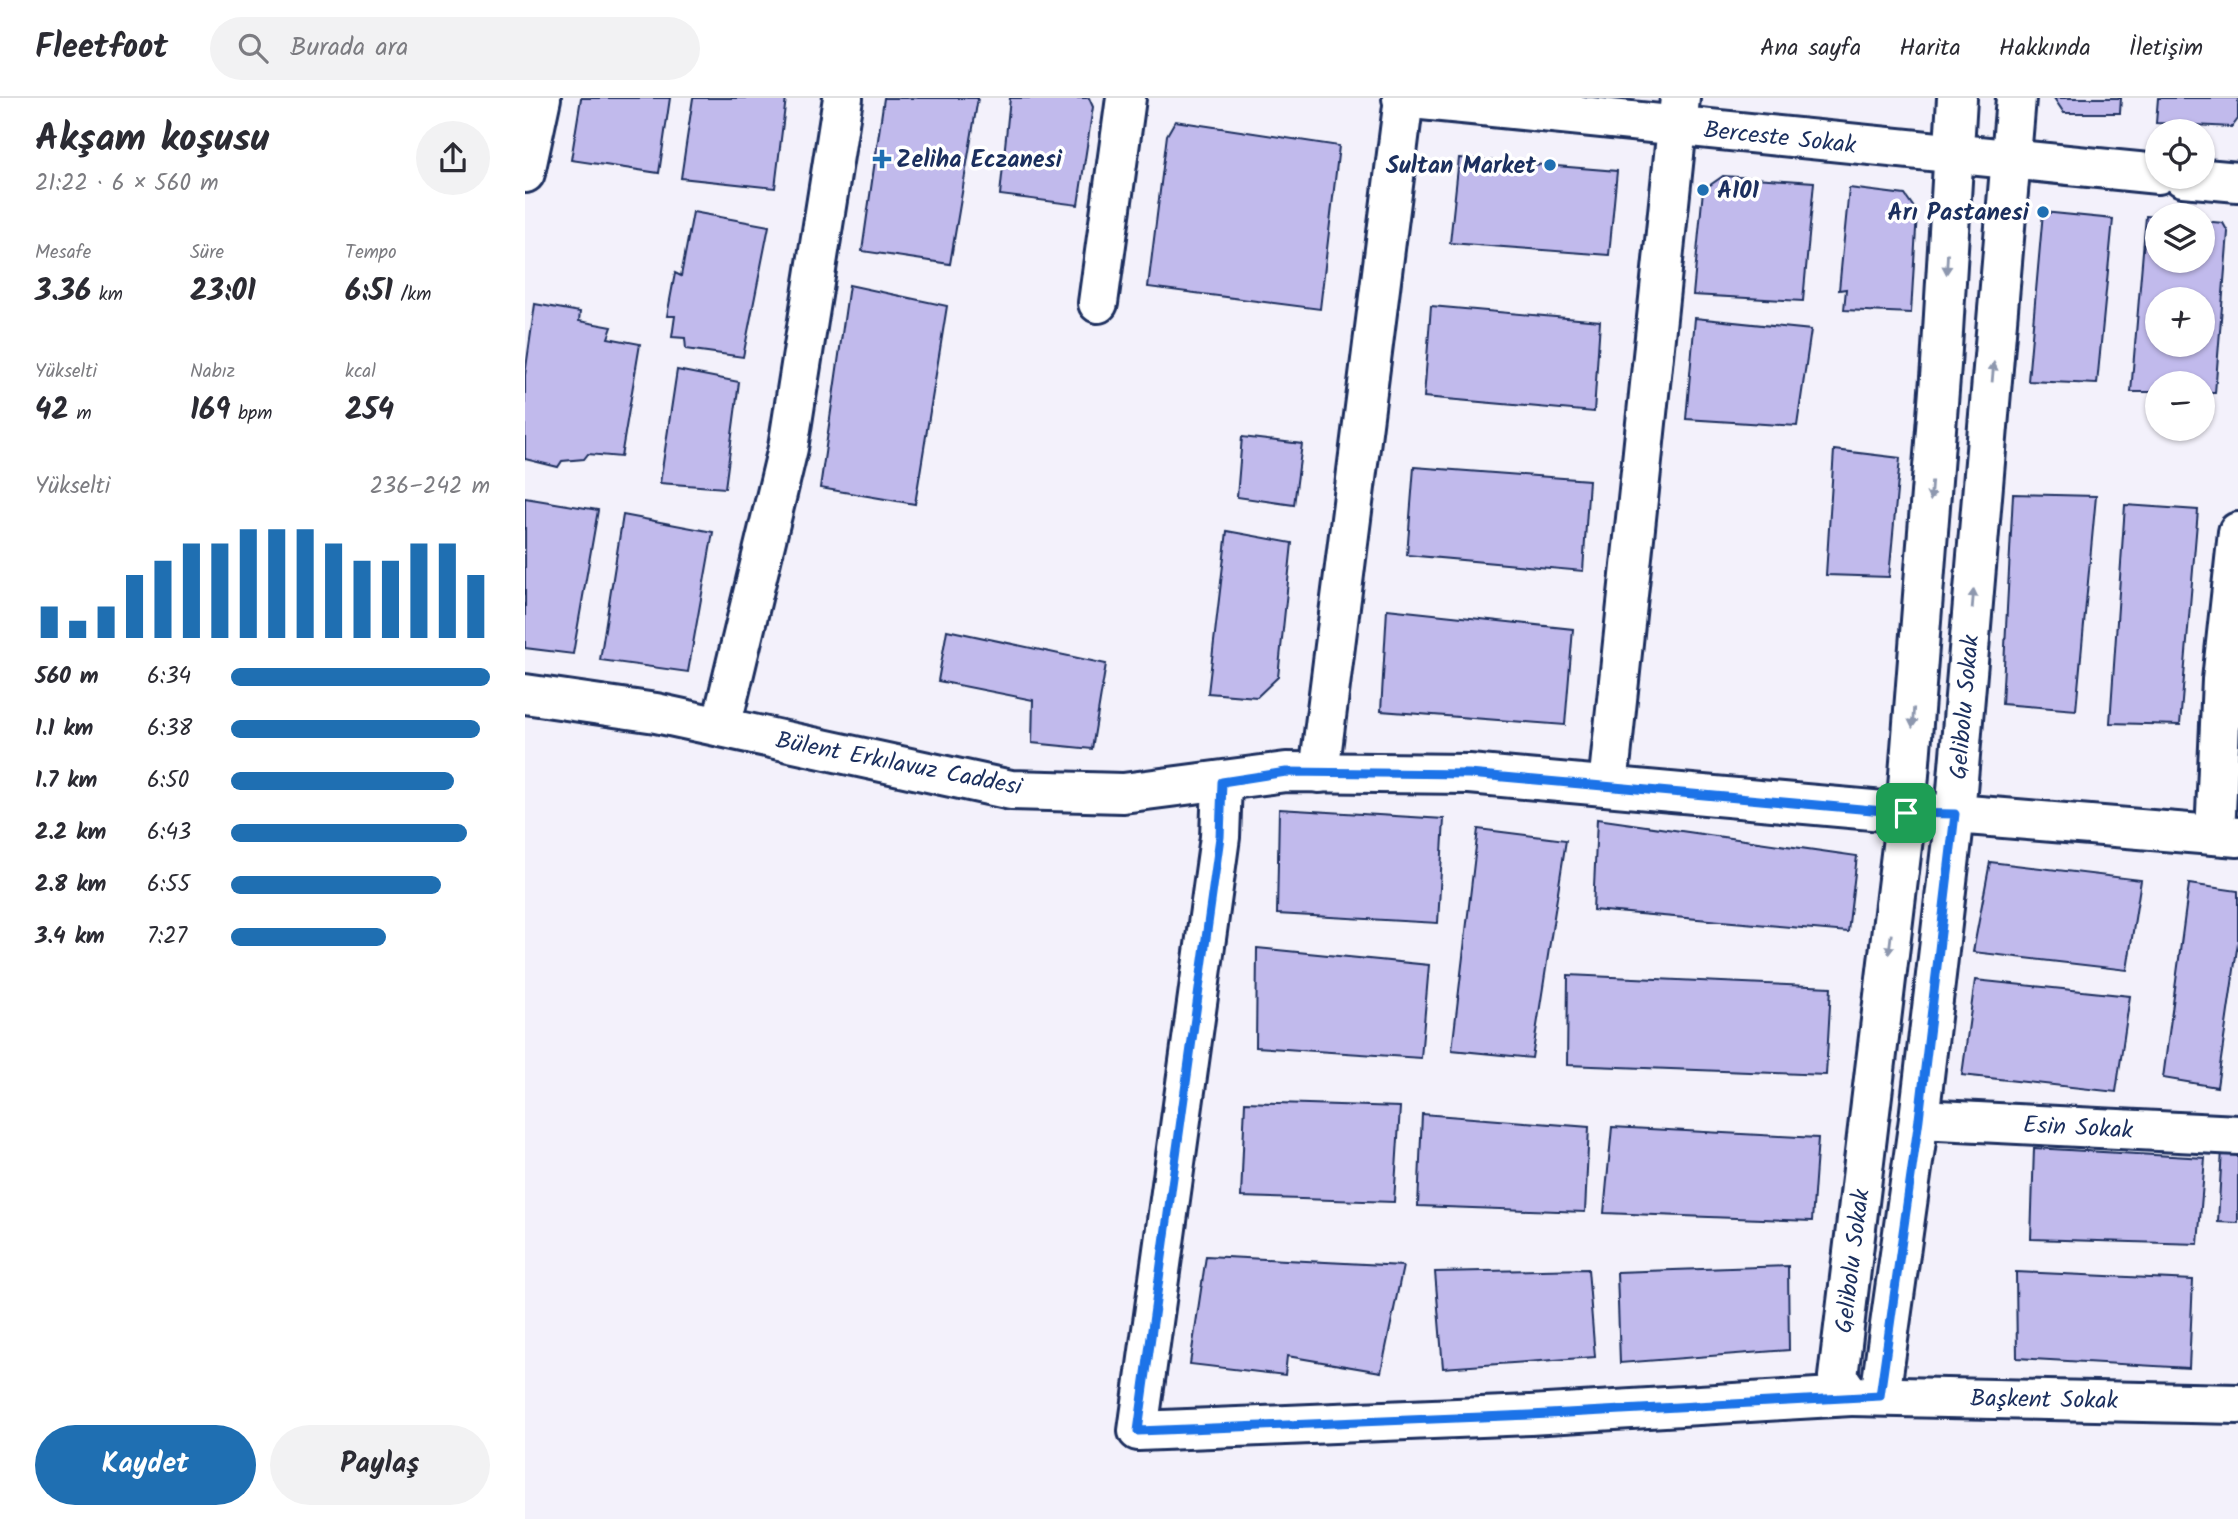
<!DOCTYPE html>
<html lang="tr">
<meta charset="utf-8">
<style>
:root{--surface:#fff;--page:#f2f2f3;--text:#2b2b33;--muted:#7c7c81;--line:#e1e1e2;--accent:#1f6fb2}
body{margin:0;font-family:Kalam,sans-serif;background:var(--page);color:var(--text);height:100vh;display:flex;flex-direction:column;font-size:26px;white-space:nowrap}
*{box-sizing:border-box;margin:0}
p{font-size:23px;color:var(--muted)}
.icon{flex:none;width:38px;height:38px;fill:none;stroke:currentColor;stroke-width:2;stroke-linecap:round;stroke-linejoin:round}
.map{position:relative;flex:1;overflow:hidden}
.details{display:flex;flex-direction:column;background:var(--surface);width:525px}
.details>*{flex:none}
.tools{position:absolute;left:1620px;top:21px;display:grid;gap:14px}
.tools a{display:grid;place-items:center;width:70px;height:70px;border-radius:50%;background:var(--surface);box-shadow:0 2px 5px #0004;font-size:35px}
.pin{position:absolute;display:grid;place-items:center;width:60px;height:60px;color:#fff;margin:-30px;border-radius:14px;box-shadow:0 4px 10px #0006}
.round{display:grid;place-items:center;flex:none;width:74px;height:74px;border-radius:37px;background:var(--page)}
.overview{display:flex;align-items:center;justify-content:space-between;height:119px;padding:0 35px}
h1{font-size:38px;font-weight:700;line-height:52px}
.stats{display:grid;grid-template-columns:repeat(3,1fr);gap:10px;height:119px;padding:7px 35px}
.stats div{display:grid;align-content:center}
.stats b{font-size:30px;font-weight:700}
.stats small{font-size:19px;font-weight:400}
.stats p{font-size:19px}
.chart{height:196px;padding:14px 35px}
.chart p{display:flex;justify-content:space-between}
.chart svg{width:100%;height:126px;margin-top:7px;stroke:var(--accent);stroke-width:6}
.action{display:flex;gap:14px;margin-top:auto;padding:14px 35px}
.action a{flex:1;height:80px;border-radius:42px;background:var(--accent);color:#fff;font-size:28px;font-weight:700;line-height:80px;text-align:center}
.action a+a{background:var(--page);color:var(--text)}
ul{padding:0 35px;list-style:none;font-size:23px}
li{display:grid;grid-template-columns:112px 84px 1fr;align-items:center;height:52px}
li i{height:18px;border-radius:9px;background:var(--accent)}
header{display:flex;align-items:center;gap:42px;box-sizing:border-box;height:98px;padding:0 35px;background:var(--surface);border-bottom:2px solid var(--line)}
header strong{font-size:33px}
nav{display:flex;gap:38px;margin-inline-start:auto;font-size:24px}
.search{width:490px;height:63px;background:var(--page);display:flex;align-items:center;gap:18px;box-sizing:border-box;padding:0 24px;border-radius:38px;color:var(--muted);font-size:26px}
main{display:flex;flex:1;min-height:0}
.map>svg:first-child{display:block}
</style>
<header>
<strong>Fleetfoot</strong>
<div class="search"><svg class="icon" aria-label="search" viewBox="0 0 24 24"><circle cx="10" cy="10" r="6"/><path d="M15 15l6 6"/></svg>Burada ara</div>
<nav><a>Ana sayfa</a><a>Harita</a><a>Hakkında</a><a>İletişim</a></nav>
</header>
<main>
<section class="details">
<div class="overview"><div><h1>Akşam koşusu</h1><p>21:22 · 6 × 560 m</p></div><a class="round"><svg class="icon" aria-label="share" viewBox="0 0 24 24"><path d="M12 15V3M7 8l5-5 5 5M5 13v7h14v-7"/></svg></a></div>
<div class="stats">
<div><p>Mesafe</p><b>3.36<small> km</small></b></div>
<div><p>Süre</p><b>23:01</b></div>
<div><p>Tempo</p><b>6:51<small> /km</small></b></div>
</div>
<div class="stats">
<div><p>Yükselti</p><b>42<small> m</small></b></div>
<div><p>Nabız</p><b>169<small> bpm</small></b></div>
<div><p>kcal</p><b>254</b></div>
</div>
<div class="chart"><p><span>Yükselti</span>236–242 m</p>
<svg viewBox="0 0 160 44" preserveAspectRatio="none"><path d="M5 44V33M15 44V38M25 44V33M35 44V22M45 44V17M55 44V11M65 44V11M75 44V6M85 44V6M95 44V6M105 44V11M115 44V17M125 44V17M135 44V11M145 44V11M155 44V22"/></svg>
</div>
<ul>
<li><b>560 m</b>6:34<i style="width:100%"></i></li>
<li><b>1.1 km</b>6:38<i style="width:96%"></i></li>
<li><b>1.7 km</b>6:50<i style="width:86%"></i></li>
<li><b>2.2 km</b>6:43<i style="width:91%"></i></li>
<li><b>2.8 km</b>6:55<i style="width:81%"></i></li>
<li><b>3.4 km</b>7:27<i style="width:60%"></i></li>
</ul>
<div class="action"><a>Kaydet</a><a>Paylaş</a></div>
</section>
<div class="map">
<svg width="1713" height="1421" viewBox="0 0 1713 1421">
<rect width="100%" height="100%" fill="#f3f1fb"/>
<filter id="ink" filterUnits="userSpaceOnUse"><feTurbulence type="fractalNoise" baseFrequency=".0143" numOctaves="2"/><feDisplacementMap in="SourceGraphic" scale="14" xChannelSelector="R" yChannelSelector="G"/><feConvolveMatrix kernelMatrix="1 2 1 2 8 2 1 2 1" color-interpolation-filters="sRGB"/></filter>
<g filter="url(#ink)">
<g fill="#c1baec" stroke="#1b2f5e" stroke-width="2" fill-rule="evenodd">
<polygon points="56,0 145,0 134,75 46,62"/>
<polygon points="168,0 261,0 250,90 156,80"/>
<polygon points="359,0 453,0 425,166 337,153"/>
<polygon points="485,0 564,0 568,9 553,107 475,97"/>
<polygon points="1529,0 1596,0 1595,15 1539,15"/>
<polygon points="1633,0 1713,0 1713,21 1707,29 1631,25"/>
<polygon points="650,23 814,48 795,211 623,189 642,37"/>
<polygon points="934,60 1092,73 1084,157 925,145"/>
<polygon points="1198,78 1289,84 1278,203 1168,197 1178,92"/>
<polygon points="1324,90 1380,97 1392,114 1386,215 1319,212 1321,191 1314,192"/>
<polygon points="168,114 244,128 218,259 161,251 160,240 147,239 150,218 142,218 150,175 156,178"/>
<polygon points="1518,114 1588,121 1572,286 1503,283"/>
<path d="M 1621,118 L 1633,119 L 1633,163 L 1678,163 L 1678,123 L 1698,125 L 1703,134 L 1690,295 L 1678,295 L 1678,285 L 1633,285 L 1633,294 L 1606,294 ZM 1633,201 L 1678,201 L 1678,247 L 1633,247 Z"/>
<polygon points="324,187 422,208 390,406 295,390"/>
<polygon points="10,206 55,214 54,223 87,229 83,240 115,246 96,359 63,356 59,361 37,363 33,369 0,361 0,277"/>
<polygon points="906,208 1075,223 1069,314 899,299"/>
<polygon points="1170,220 1286,232 1272,328 1161,321"/>
<polygon points="152,272 214,284 200,390 135,385"/>
<polygon points="717,339 777,346 769,407 712,399"/>
<polygon points="1309,352 1375,360 1364,479 1301,477"/>
<polygon points="889,369 1064,382 1058,473 882,457"/>
<polygon points="1488,396 1571,398 1551,612 1477,606"/>
<polygon points="0,400 73,412 48,556 0,550"/>
<polygon points="1600,407 1673,412 1655,627 1585,625"/>
<polygon points="98,417 188,434 163,574 75,562"/>
<polygon points="702,433 767,445 753,579 732,599 683,595"/>
<polygon points="862,511 1048,531 1040,627 856,613"/>
<polygon points="422,532 581,566 567,651 507,645 508,602 413,583"/>
<polygon points="754,711 919,721 913,825 752,816"/>
<polygon points="1072,721 1332,758 1323,834 1068,812"/>
<polygon points="953,731 1041,742 1007,960 927,952"/>
<polygon points="1465,764 1616,782 1602,872 1448,854"/>
<polygon points="1664,786 1713,793 1713,844 1692,989 1638,980"/>
<polygon points="732,850 904,867 896,960 731,949"/>
<polygon points="1043,877 1306,889 1301,977 1042,967"/>
<polygon points="1450,882 1605,898 1591,994 1437,977"/>
<polygon points="720,1004 875,1009 869,1104 716,1099"/>
<polygon points="897,1016 1064,1029 1060,1114 893,1108"/>
<polygon points="1087,1029 1293,1040 1287,1123 1079,1115"/>
<polygon points="1509,1050 1680,1060 1673,1146 1506,1141"/>
<polygon points="1697,1051 1713,1053 1713,1125 1693,1124"/>
<polygon points="681,1158 878,1168 856,1274 762,1258 760,1277 665,1266"/>
<polygon points="1263,1168 1264,1252 1095,1265 1092,1174"/>
<polygon points="1063,1171 1070,1259 918,1270 910,1174"/>
<polygon points="1491,1174 1668,1182 1664,1270 1492,1260"/>
</g>
<g fill="none" stroke-linecap="round" stroke-linejoin="round">
<defs>
<g id="minor">
<polyline points="877,0 1633,76"/>
<polyline points="1432,0 1416,267 1381,715 1313,1279 1326,1298 1713,1306"/>
<polyline points="0,75 16,0"/>
<polyline points="1658,79 1713,84"/>
<polyline points="573,205 601,0"/>
<polyline points="0,596 131,615 486,692 598,695 761,674 944,676 1381,715 1430,716 1713,739"/>
<polyline points="196,629 263,350 318,0"/>
<polyline points="794,675 879,0"/>
<polyline points="697,684 695,739 613,1333 1005,1317 1326,1298"/>
<polyline points="1083,688 1155,0"/>
<polyline points="1690,737 1697,582 1713,434"/>
<polyline points="1394,1021 1713,1037"/>
<polyline points="1355,1298 1394,1021 1430,716 1491,0"/>
</g>
</defs>
<use href="#minor" stroke="#1b2f5e" stroke-width="44"/>
<use href="#minor" stroke="#fff" stroke-width="38"/>
</g>
<defs><path id="oneway-solid" d="M-6-.8H1V-3.2L6.5 0L1 3.2V.8H-6Z" transform="scale(1.75)"/></defs>
<g fill="#8d97ae">
<use href="#oneway-solid" transform="translate(1422 166) rotate(93)"/>
<use href="#oneway-solid" transform="translate(1468 274) rotate(-85)"/>
<use href="#oneway-solid" transform="translate(1406 393) rotate(94)"/>
<use href="#oneway-solid" transform="translate(1448 501) rotate(-85)"/>
<use href="#oneway-solid" transform="translate(1388 620) rotate(94)"/>
<use href="#oneway-solid" transform="translate(1365 846) rotate(97)"/>
</g>
</g>
<g fill="none" stroke-linecap="round" stroke-linejoin="round" filter="url(#ink)">
<defs>
<polygon id="route" points="761,674 944,676 1381,715 1430,716 1394,1021 1355,1298 1005,1317 613,1333 695,739 697,684"/>
</defs>
<use href="#route" stroke="#fff" stroke-width="14"/>
<use href="#route" stroke="#1a73e8" stroke-width="9"/>
</g>
<g fill="#1f6fb2" stroke="#fff" stroke-width="2.5">
<path d="M353.5 50.5h7v7h7v7h-7v7h-7v-7h-7v-7h7z"/>
<circle cx="1025" cy="67" r="7"/>
<circle cx="1178" cy="92" r="7"/>
<circle cx="1518" cy="114" r="7"/>
</g>
<g text-anchor="middle" stroke-width="7" stroke-linejoin="round" paint-order="stroke">
<g font-size="24" fill="#1b2f5e" stroke="#fff">
<text transform="translate(1255 39) rotate(6)" y="8">Berceste Sokak</text>
<text transform="translate(1439 609) rotate(-85)" y="8">Gelibolu Sokak</text>
<text transform="translate(374 665) rotate(11)" y="8">Bülent Erkılavuz Caddesi</text>
<text transform="translate(1553 1029) rotate(3)" y="8">Esin Sokak</text>
<text transform="translate(1327 1163) rotate(-83)" y="8">Gelibolu Sokak</text>
<text transform="translate(1519 1301) rotate(1)" y="8">Başkent Sokak</text>
</g>
<g font-size="24" font-weight="bold" fill="#1b2f5e" stroke="#fff" text-anchor="start">
<text x="371" y="69">Zeliha Eczanesi</text>
<text x="1011" y="75" text-anchor="end">Sultan Market</text>
<text x="1192" y="100">A101</text>
<text x="1504" y="122" text-anchor="end">Arı Pastanesi</text>
</g>
</g>
</svg>
<div class="tools">
<a><svg class="icon" aria-label="locate" viewBox="0 0 24 24"><circle cx="12" cy="12" r="6"/><path d="M12 2v4M12 18v4M2 12h4M18 12h4"/></svg></a>
<a><svg class="icon" aria-label="layers" viewBox="0 0 24 24"><path d="M12 4l9 5-9 5-9-5zM3 14l9 5 9-5"/></svg></a>
<a>+</a>
<a>−</a>
</div>
<div class="pin" style="left:1381px;top:715px;background:#1e9e55"><svg class="icon" aria-label="arrive" viewBox="0 0 24 24"><path d="M6 21V4h12l-3 4 3 4H6"/></svg></div>
</div>
</main>
